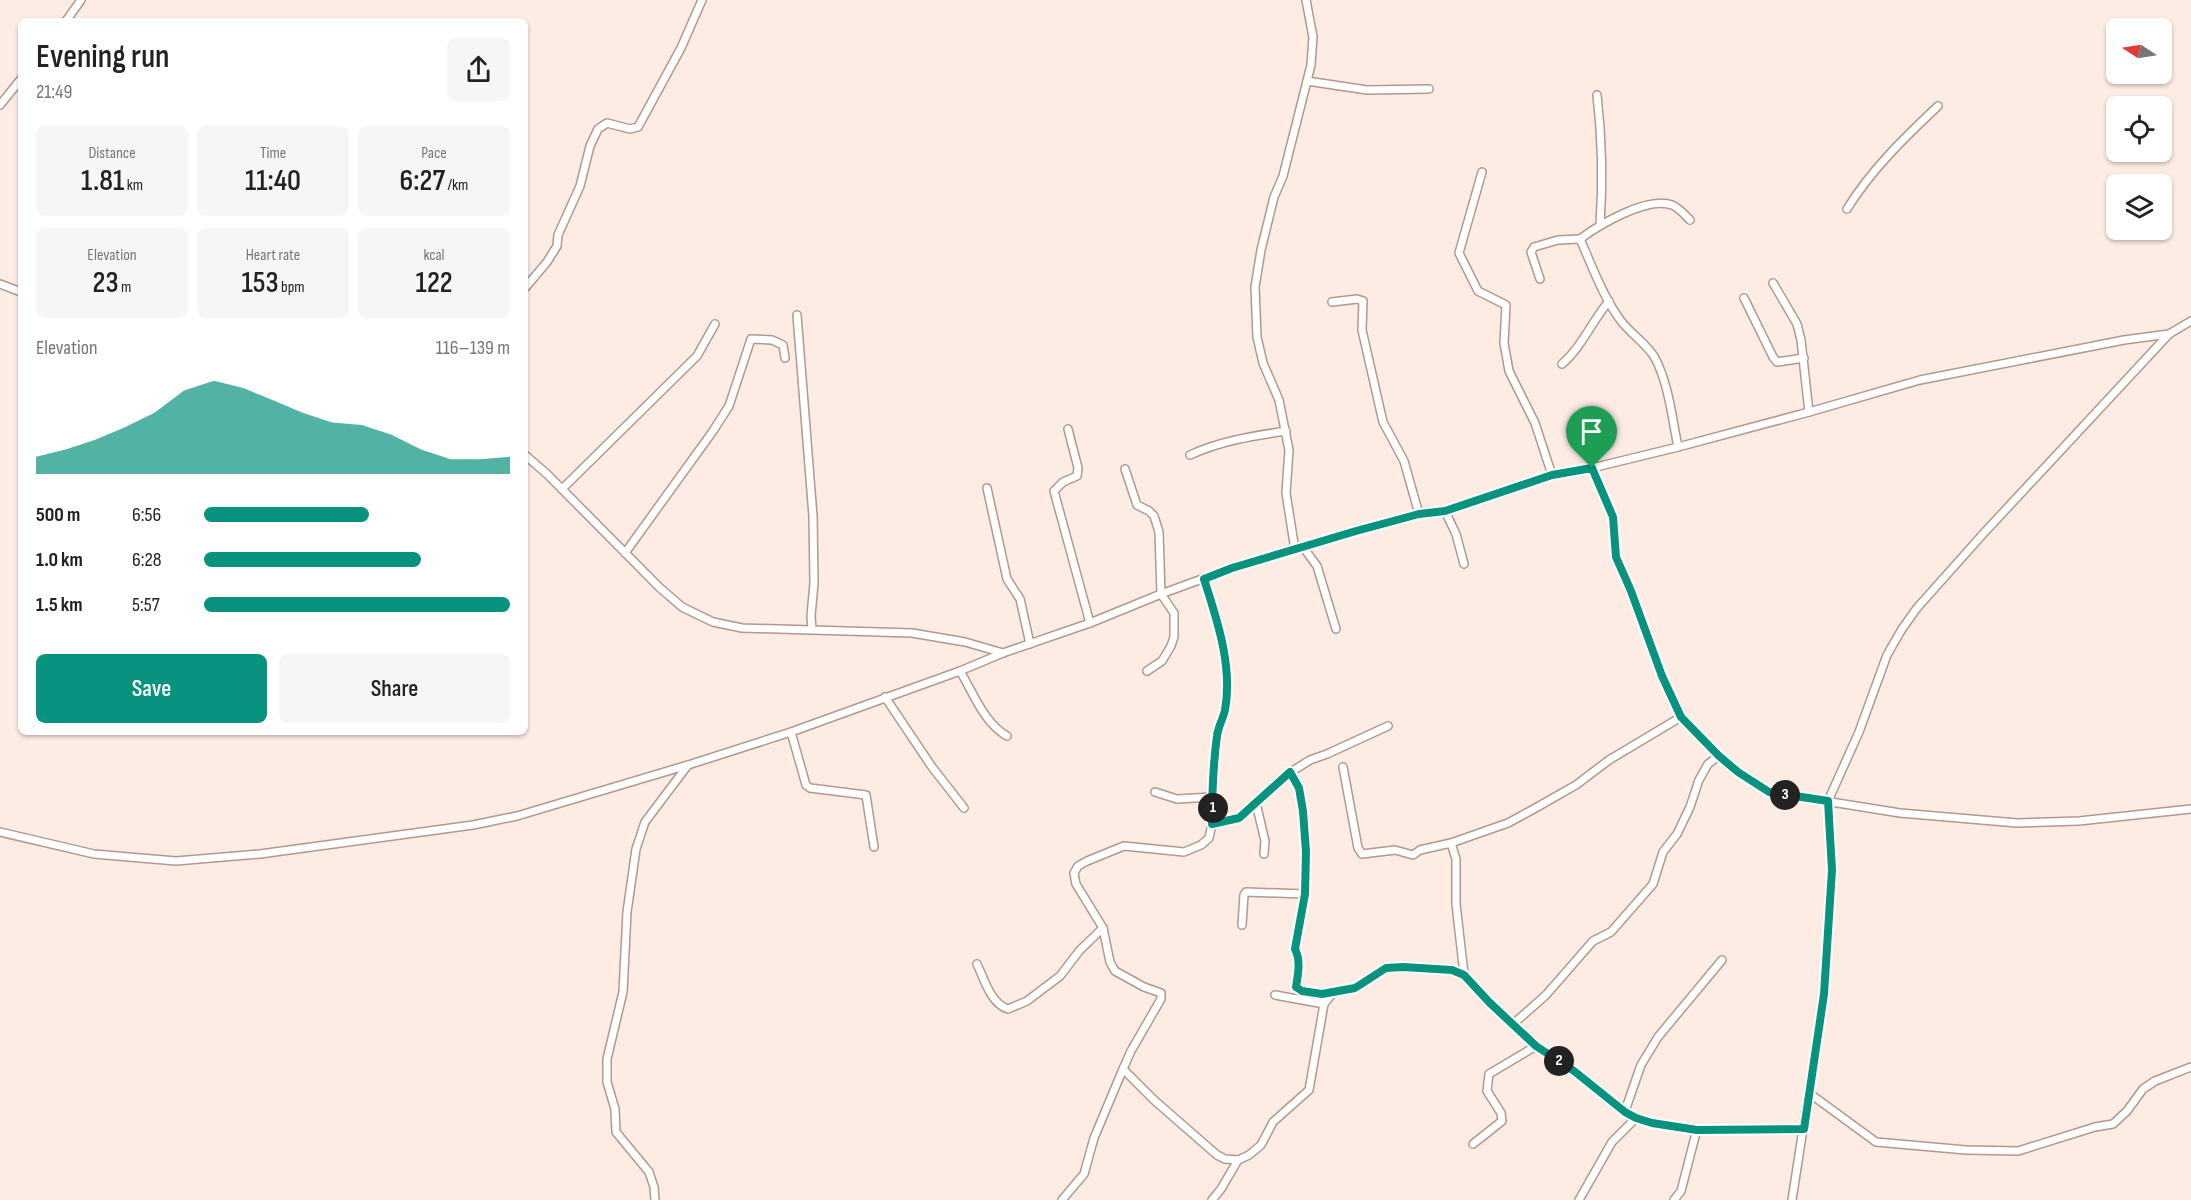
<!DOCTYPE html>
<meta charset="utf-8">
<style>
:root{--surface:#fff;--page:#f6f6f6;--text:#222;--muted:#767676;--accent:#09937f}
body{margin:0;font-family:"Sofia Sans Condensed",sans-serif;background:var(--page);color:var(--text);height:100vh;display:flex;flex-direction:column;font-size:22px;white-space:nowrap}
*{box-sizing:border-box;margin:0}
p{font-size:20px;color:var(--muted)}
.icon{flex:none;width:33px;height:33px;fill:none;stroke:currentColor;stroke-width:2;stroke-linecap:round;stroke-linejoin:round}
.map{position:relative;flex:1;overflow:hidden}
.details{position:absolute;left:18px;top:18px;width:510px;height:717px;display:flex;flex-direction:column;background:var(--surface);border-radius:9px;box-shadow:0 2px 4px #0004}
.details>*{flex:none}
.needle{width:39px;rotate:282deg}
.fabs{position:absolute;left:2106px;top:18px;display:grid;gap:12px}
.fabs a{display:grid;place-items:center;width:66px;height:66px;border-radius:9px;background:var(--surface);box-shadow:0 2px 4px #0004;font-size:30px}
.pin{position:absolute;display:grid;place-items:center;width:51px;height:51px;color:#fff;margin:-62px -26px;border-radius:50% 50% 50% 0;rotate:-45deg;box-shadow:0 0 6px #0007}
.pin .icon{rotate:45deg}
.km{position:absolute;width:30px;height:30px;margin:-15px;border-radius:50%;background:#222;color:#fff;font-size:16px;line-height:30px;text-align:center}
.round{display:grid;place-items:center;flex:none;width:63px;height:63px;border-radius:9px;background:var(--page)}
.headline{display:flex;align-items:center;justify-content:space-between;height:102px;padding:0 18px}
h1{font-size:33px;font-weight:600;line-height:45px}
.metrics{display:grid;grid-template-columns:repeat(3,1fr);gap:9px;height:102px;padding:6px 18px}
.metrics div{display:grid;align-content:center;border-radius:9px;background:var(--page);text-align:center}
.metrics b{font-size:30px;font-weight:600}
.metrics small{font-size:16px;font-weight:400}
.metrics p{font-size:16px}
.chart{height:168px;padding:12px 18px}
.chart p{display:flex;justify-content:space-between}
.chart svg{width:100%;height:108px;margin-top:6px;fill:var(--accent);opacity:.7}
.cta{display:flex;gap:12px;margin-top:auto;padding:12px 18px}
.cta a{flex:1;height:69px;border-radius:9px;background:var(--accent);color:#fff;font-size:24px;font-weight:600;line-height:69px;text-align:center}
.cta a+a{background:var(--page);color:var(--text)}
ul{padding:0 18px;list-style:none;font-size:20px}
li{display:grid;grid-template-columns:96px 72px 1fr;align-items:center;height:45px}
li i{height:15px;border-radius:8px;background:var(--accent)}
.map>svg:first-child{display:block}
</style>
<div class="map">
<svg width="2191" height="1200" viewBox="0 0 2191 1200">
<rect width="100%" height="100%" fill="#fdece3"/>
<g fill="none" stroke-linecap="round" stroke-linejoin="round">
<defs>
<g id="street">
<polyline points="66,21 81,0"/>
<polyline points="1307,81 1367,90 1429,89"/>
<path d="M 1597,95 C 1602,138 1603,182 1600,225"/>
<polyline points="0,105 21,79"/>
<polyline points="1482,172 1459,253 1478,291 1506,305 1504,343 1509,371 1535,423 1552,475"/>
<path d="M 1847,209 C 1871,170 1905,137 1938,106"/>
<path d="M 1580,239 C 1599,225 1647,196 1672,205 C 1678,207 1685,215 1690,220"/>
<path d="M 1540,279 L 1531,252 L 1534,247 L 1558,240 L 1580,239 C 1592,266 1603,297 1621,321 C 1631,334 1647,344 1655,358 C 1669,385 1672,418 1678,447"/>
<polyline points="1773,283 1797,324 1801,340 1809,412"/>
<polyline points="0,284 21,292"/>
<polyline points="525,288 547,262 557,246 558,235 580,186 590,146 598,129 607,123 630,129 638,127 681,48 702,0"/>
<polyline points="1744,298 1773,357 1777,362 1804,358"/>
<polyline points="1332,302 1357,299 1363,301 1362,330 1383,422 1404,461 1419,514"/>
<polyline points="797,315 813,516 814,583 811,616 812,629"/>
<path d="M 1562,364 C 1582,347 1592,321 1609,301"/>
<polyline points="1068,429 1078,468 1077,476 1063,482 1054,491 1090,623"/>
<polyline points="525,455 547,474 659,587 682,607 713,622 742,628 912,633 965,642 1003,653"/>
<path d="M 1190,455 C 1220,441 1253,436 1286,431"/>
<polyline points="1592,468 1613,517 1616,557 1631,591 1662,676 1681,717 1719,756 1738,772 1769,792 1900,813 2017,823 2079,821 2191,809"/>
<polyline points="1125,469 1137,505 1149,511 1154,516 1159,532 1161,594 1174,613 1174,637 1171,646 1162,661 1147,671"/>
<polyline points="987,488 1007,579 1020,599 1030,644"/>
<polyline points="562,489 697,356 715,324"/>
<polyline points="1445,511 1456,534 1464,564"/>
<polyline points="1303,547 1317,566 1336,629"/>
<polyline points="1295,550 1286,493 1289,450 1279,400 1263,363 1257,337 1255,287 1261,250 1274,197 1283,176 1311,65 1313,37 1306,0"/>
<polyline points="625,553 713,431 729,406 751,339 772,340 783,345 785,358"/>
<path d="M 1204,579 C 1217,620 1233,666 1225,710 C 1224,719 1218,727 1217,736 C 1213,765 1212,795 1212,824 L 1209,838 L 1201,845 L 1184,852 L 1124,846 L 1087,861 L 1078,866 L 1074,873 L 1076,884 L 1103,928 L 1110,962 L 1115,971 L 1144,987 L 1161,993 L 1161,999 L 1131,1051 L 1123,1069 L 1154,1100 L 1217,1155 L 1225,1159 L 1238,1160 L 1249,1155 L 1261,1145 L 1273,1122 L 1309,1090 L 1324,1004 L 1331,995 L 1338,991 L 1355,988 L 1386,968 L 1403,967 L 1452,970 L 1464,974 L 1490,1003 L 1536,1046 L 1574,1071 L 1625,1111 L 1636,1118 L 1652,1123 L 1697,1129 L 1804,1129"/>
<path d="M 960,671 C 974,694 984,723 1007,736"/>
<polyline points="885,697 932,767 964,808"/>
<polyline points="791,732 806,785 810,788 866,795 874,847"/>
<polyline points="1343,767 1358,848 1362,854 1395,850 1413,855 1420,850 1451,843 1508,823 1532,810 1576,785 1609,760 1681,717"/>
<path d="M 1290,772 L 1299,788 L 1303,811 L 1306,852 L 1305,894 L 1295,949 C 1301,961 1298,974 1296,987 C 1308,994 1321,995 1334,992"/>
<polyline points="1155,792 1177,799 1213,797"/>
<polyline points="1256,803 1265,841 1264,854"/>
<polyline points="1212,824 1239,818 1283,777 1310,760 1327,754 1388,726"/>
<polyline points="0,832 94,854 176,861 260,854 473,825 517,816 688,765 791,732 960,671 1003,653 1090,623 1161,594 1232,568 1356,531 1419,514 1445,511 1552,475 1592,468 1678,447 1809,412 1920,380 2124,340 2169,334 2191,321"/>
<polyline points="1451,843 1456,859 1456,904 1464,974"/>
<polyline points="1242,925 1244,895 1246,892 1305,894"/>
<path d="M 977,964 C 984,979 991,1004 1008,1009 L 1027,1001 L 1060,976 L 1080,950 L 1103,928"/>
<polyline points="1275,995 1324,1004"/>
<polyline points="1513,1024 1546,995 1593,941 1611,932 1653,884 1663,852 1677,834 1690,807 1699,780 1708,764 1719,756"/>
<polyline points="1809,1093 1876,1142 1966,1150 2018,1151 2095,1127 2113,1124 2127,1111 2143,1089 2155,1081 2191,1067"/>
<polyline points="1625,1111 1641,1065 1658,1037 1722,960"/>
<polyline points="1473,1144 1502,1121 1501,1113 1487,1091 1489,1074 1536,1046"/>
<polyline points="655,1200 654,1187 649,1172 616,1132 615,1109 607,1082 607,1059 623,992 627,912 636,849 645,822 688,765"/>
<polyline points="1062,1200 1084,1174 1094,1138 1123,1069"/>
<polyline points="1212,1200 1221,1189 1238,1160"/>
<polyline points="1579,1200 1612,1142 1636,1118"/>
<polyline points="1674,1200 1681,1191 1697,1129"/>
<polyline points="1792,1200 1824,994 1832,870 1828,801 1859,732 1887,655 1902,629 1917,608 1983,534 2169,334"/>
</g>
</defs>
<use href="#street" stroke="#b3988b" stroke-width="10"/>
<use href="#street" stroke="#fff" stroke-width="7"/>
</g>
<g fill="none" stroke-linecap="round" stroke-linejoin="round">
<defs>
<path id="route" d="M 1592,468 L 1613,517 L 1616,557 L 1631,591 L 1662,676 L 1681,717 L 1719,756 L 1738,772 L 1769,792 L 1828,801 L 1832,870 L 1824,994 L 1804,1129 L 1697,1130 L 1652,1123 L 1636,1118 L 1625,1112 L 1574,1071 L 1536,1046 L 1490,1003 L 1464,975 L 1452,970 L 1403,967 L 1386,968 L 1355,988 L 1322,994 L 1302,991 L 1296,987 C 1298,974 1301,961 1295,949 L 1305,894 L 1306,852 L 1303,811 L 1299,788 L 1290,772 L 1239,818 L 1212,824 C 1212,795 1213,765 1217,736 C 1218,727 1223,719 1225,710 C 1233,666 1217,620 1204,579 L 1232,568 L 1356,531 L 1419,514 L 1445,511 L 1552,475 Z"/>
</defs>
<use href="#route" stroke="#fff" stroke-width="12"/>
<use href="#route" stroke="#09937f" stroke-width="8"/>
</g>
</svg>
<div class="fabs">
<a><svg class="needle" viewBox="-14 -14 28 28"><path d="M0-13l5 13h-10z" fill="#e53935"/><path d="M0 13l5-13h-10z" fill="#767676"/></svg></a>
<a><svg class="icon" aria-label="locate" viewBox="0 0 24 24"><circle cx="12" cy="12" r="6"/><path d="M12 2v4M12 18v4M2 12h4M18 12h4"/></svg></a>
<a><svg class="icon" aria-label="layers" viewBox="0 0 24 24"><path d="M12 4l9 5-9 5-9-5zM3 14l9 5 9-5"/></svg></a>
</div>
<div class="pin" style="left:1592px;top:468px;background:#1e9e55"><svg class="icon" aria-label="arrive" viewBox="0 0 24 24"><path d="M6 21V4h12l-3 4 3 4H6"/></svg></div>
<b class="km" style="left:1213px;top:808px">1</b>
<b class="km" style="left:1559px;top:1061px">2</b>
<b class="km" style="left:1785px;top:795px">3</b>
<section class="details">
<div class="headline"><div><h1>Evening run</h1><p>21:49</p></div><a class="round"><svg class="icon" aria-label="share" viewBox="0 0 24 24"><path d="M12 15V3M7 8l5-5 5 5M5 13v7h14v-7"/></svg></a></div>
<div class="metrics">
<div><p>Distance</p><b>1.81<small> km</small></b></div>
<div><p>Time</p><b>11:40</b></div>
<div><p>Pace</p><b>6:27<small> /km</small></b></div>
</div>
<div class="metrics">
<div><p>Elevation</p><b>23<small> m</small></b></div>
<div><p>Heart rate</p><b>153<small> bpm</small></b></div>
<div><p>kcal</p><b>122</b></div>
</div>
<div class="chart"><p><span>Elevation</span>116–139 m</p>
<svg viewBox="0 0 160 44" preserveAspectRatio="none"><path d="M0 44V37L10 34L20 30L30 25L40 19L50 10L60 6L70 9L80 14L90 19L100 23L110 24L120 28L130 34L140 38L150 38L160 37V44z"/></svg>
</div>
<ul>
<li><b>500 m</b>6:56<i style="width:54%"></i></li>
<li><b>1.0 km</b>6:28<i style="width:71%"></i></li>
<li><b>1.5 km</b>5:57<i style="width:100%"></i></li>
</ul>
<div class="cta"><a>Save</a><a>Share</a></div>
</section>
</div>
